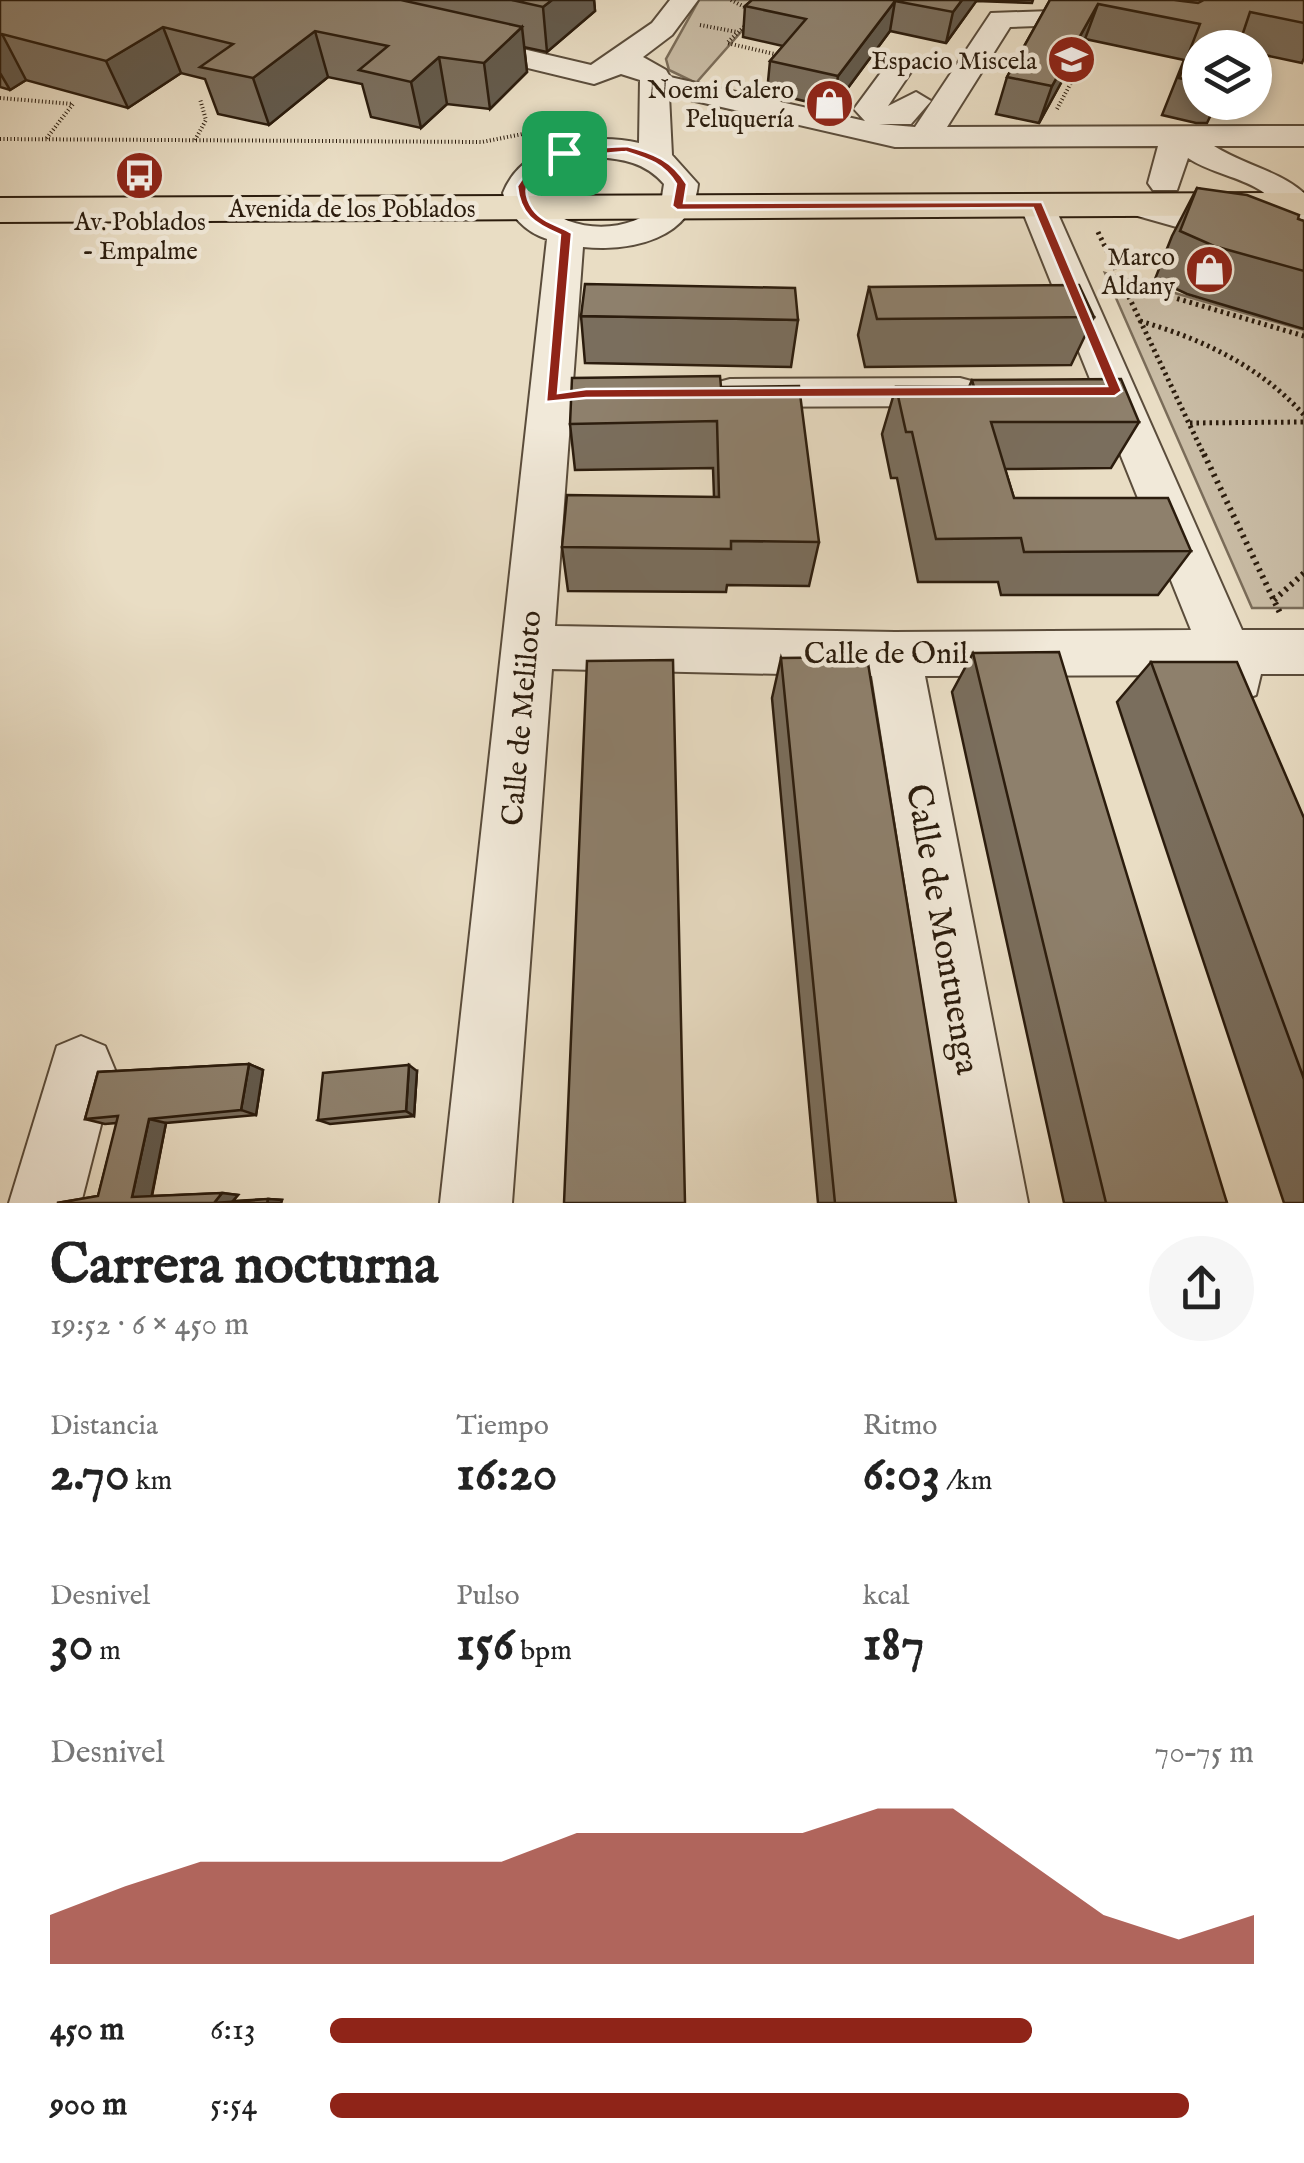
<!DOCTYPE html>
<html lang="es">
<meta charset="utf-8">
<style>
:root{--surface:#fff;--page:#f6f6f6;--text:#222;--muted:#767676;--accent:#8f2418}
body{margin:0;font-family:"IM FELL English",serif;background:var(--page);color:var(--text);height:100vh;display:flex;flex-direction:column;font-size:38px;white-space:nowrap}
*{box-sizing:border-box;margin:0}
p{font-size:32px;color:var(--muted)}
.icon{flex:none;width:55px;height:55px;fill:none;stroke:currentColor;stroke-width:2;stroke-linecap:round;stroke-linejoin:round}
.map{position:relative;height:1203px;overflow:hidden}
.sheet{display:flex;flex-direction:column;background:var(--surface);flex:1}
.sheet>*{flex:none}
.controls{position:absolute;left:1182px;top:30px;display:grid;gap:20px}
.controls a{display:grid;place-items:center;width:90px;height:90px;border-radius:50%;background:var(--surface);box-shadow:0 5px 15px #0003;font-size:50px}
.pin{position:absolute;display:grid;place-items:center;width:85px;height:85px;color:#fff;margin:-42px;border-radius:20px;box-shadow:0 5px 15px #0006}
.round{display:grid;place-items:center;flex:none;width:105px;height:105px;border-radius:52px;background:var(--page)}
.head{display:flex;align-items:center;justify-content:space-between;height:170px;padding:0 50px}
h1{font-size:55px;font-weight:700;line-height:75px}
.metrics{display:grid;grid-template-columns:repeat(3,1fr);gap:15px;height:170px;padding:10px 50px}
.metrics div{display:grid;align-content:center}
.metrics b{font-size:50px;font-weight:700}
.metrics small{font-size:28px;font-weight:400}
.metrics p{font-size:28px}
.chart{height:280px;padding:20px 50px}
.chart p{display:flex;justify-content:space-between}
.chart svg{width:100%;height:180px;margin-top:10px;fill:var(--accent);opacity:.7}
ul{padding:0 50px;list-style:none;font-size:32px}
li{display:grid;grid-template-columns:160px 120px 1fr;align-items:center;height:75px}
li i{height:25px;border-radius:12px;background:var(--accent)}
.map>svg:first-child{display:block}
</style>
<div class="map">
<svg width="1304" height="1203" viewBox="0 0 1304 1203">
<rect width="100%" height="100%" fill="#e9ddc4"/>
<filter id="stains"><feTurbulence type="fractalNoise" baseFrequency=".002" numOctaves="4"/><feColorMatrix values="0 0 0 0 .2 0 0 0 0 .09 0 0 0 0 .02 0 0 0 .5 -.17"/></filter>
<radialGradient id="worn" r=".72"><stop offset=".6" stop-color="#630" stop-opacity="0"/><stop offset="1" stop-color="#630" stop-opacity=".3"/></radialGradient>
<g fill="#c9bca5" stroke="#7a6c59" stroke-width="2.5">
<polygon points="699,0 947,0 756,15 696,83 669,70 666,59"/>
<polygon points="1105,273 1304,330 1304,608 1252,608"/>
</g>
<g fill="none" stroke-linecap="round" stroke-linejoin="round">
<defs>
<g id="minor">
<path d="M 670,0 L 698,0 L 672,35 L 643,57 L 666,70 L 670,77 L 865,121 L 854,109 L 888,63 L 898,60 L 913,69 L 888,106 L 916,92 L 931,101 L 911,124 L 879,124 L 915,127 L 991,13 L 1109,9 L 1123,17 L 1119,23 L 1010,27 L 947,127 L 1304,126 L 1304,146 L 1214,146 C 1244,165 1277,170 1304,193 L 1304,223 C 1284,218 1277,201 1260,190 C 1240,177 1211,173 1188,158 L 1177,190 L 1153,190 L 1148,183 L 1158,146 L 895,147 L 669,95 L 672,155 L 698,184 C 693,239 630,252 583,247 L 555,626 L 895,632 L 1191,630 L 1020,205 L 1025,198 L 1049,198 L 1054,205 L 1242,630 L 1304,630 L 1304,674 L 1261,674 L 1256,695 L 1237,702 L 1218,695 L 1209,675 L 925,676 L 1028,1203 L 956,1203 L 872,676 L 552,669 L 512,1203 L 440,1203 L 547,239 C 525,232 509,215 503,193 C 523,142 592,132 639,143 L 640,80 L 621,74 L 594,84 L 449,49 L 445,43 L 459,34 L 591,65 L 652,23 ZM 595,157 C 623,159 645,162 664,184 L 661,203 C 631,235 570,234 541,203 L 541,184 L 561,169 Z"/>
<polygon points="1132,194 1304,241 1304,263 1120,211 1115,204 1120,197"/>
<polygon points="960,378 975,382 981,392 975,402 960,406 730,407 715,403 709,393 715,383 730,379"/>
<polygon points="81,1036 105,1046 115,1070 81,1203 9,1203 57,1046"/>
</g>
<polygon id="major" points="1304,193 1304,215 0,222 0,198"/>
</defs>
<use href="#minor" stroke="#5a4c3b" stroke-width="4"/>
<use href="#major" stroke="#2b1c0d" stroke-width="4"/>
<g stroke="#2b1c0d" stroke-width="4" stroke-dasharray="1 2.5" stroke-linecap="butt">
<polyline points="731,0 752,11"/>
<polyline points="749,22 727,43 783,56"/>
<polyline points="700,25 737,32"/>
<polyline points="0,98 73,104 46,139"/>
<polyline points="1057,109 1087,53"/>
<polyline points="0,139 482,142 543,130"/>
<polyline points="195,140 206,120 200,99"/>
</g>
<g stroke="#2b1c0d" stroke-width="5" stroke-dasharray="2.5 4" stroke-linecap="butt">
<polyline points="1098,232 1205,457"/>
<polyline points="1121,282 1304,336"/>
<path d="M 1140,321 C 1202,339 1260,366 1304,415"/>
<polyline points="1190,423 1304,422"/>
</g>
<g stroke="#2b1c0d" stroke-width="6" stroke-dasharray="2.5 5" stroke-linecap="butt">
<polyline points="1204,454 1280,613"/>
<polyline points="1274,600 1304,573"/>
</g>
<use href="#minor" fill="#f1e9d9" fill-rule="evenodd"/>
<use href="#major" fill="#e9ddc4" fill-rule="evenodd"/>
</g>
<g fill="#7a6e5d" stroke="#2b1c0d" stroke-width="2.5">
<polygon points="0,0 594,0 595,11 547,52 524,47 527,72 490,109 447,104 421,128 371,117 362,84 328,77 269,125 218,114 205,79 181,73 128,108 26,80 10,90 0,87"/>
<polygon points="752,0 1033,0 1032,3 976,1 946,43 890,31 833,108 767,92 770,61 783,46 743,37 745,6"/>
<polygon points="1050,0 1304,0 1304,58 1302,63 1255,53 1255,48 1200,48 1200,102 1217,102 1207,123 1196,123 1162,115 1184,60 1085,39 1039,123 996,114 1007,77"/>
<polygon points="1197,188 1304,221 1304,329 1187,294 1155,279 1172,236"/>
<polygon points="869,287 1094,317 1071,365 865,367 858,335"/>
<polygon points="581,316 798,320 791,367 585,363"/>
<polygon points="972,380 1139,422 1111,468 1005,469 1014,498 1191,551 1158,595 1001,595 998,582 918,582 897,478 891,478 882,434 896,387 969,387"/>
<polygon points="721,387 819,542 809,586 727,585 726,592 568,591 562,547 714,497 713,468 575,470 570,424"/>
<polygon points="973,653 1227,1203 1064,1203 952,692"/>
<polygon points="781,658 956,1203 818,1203 772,698"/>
<polygon points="1151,662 1304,818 1304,1203 1284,1203 1117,702"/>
<polygon points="249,1064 263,1070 256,1115 166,1123 152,1196 222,1193 238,1195 233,1201 268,1199 282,1200 281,1203 57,1203 98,1196 117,1123 105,1124 85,1119 98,1072"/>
<polygon points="417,1071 414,1116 330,1124 318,1120"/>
</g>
<g fill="#635a4c" stroke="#2b1c0d" stroke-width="2.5">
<polygon points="552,0 594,0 595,11 547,52 543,7"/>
<polygon points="962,0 977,0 946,43 953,12"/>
<polygon points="895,1 890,31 833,108 838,76"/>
<polygon points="1098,4 1085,39 1039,123 1052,86"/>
<polygon points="163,27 181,73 128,108 106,61"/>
<polygon points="522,27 527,72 490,109 484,63"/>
<polygon points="315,31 328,77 269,125 253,78"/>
<polygon points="2,34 26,80 10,90 0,73 0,35"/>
<polygon points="439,57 447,104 421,128 411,82"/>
<polygon points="249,1064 263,1070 256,1115 241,1110"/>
<polygon points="409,1065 417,1071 414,1116 406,1111"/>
<polygon points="149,1119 166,1123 151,1199 132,1197"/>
<polygon points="222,1193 238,1195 231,1203 214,1203"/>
<polygon points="268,1199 282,1200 281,1203 267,1203"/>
</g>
<g fill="#8e806c" stroke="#2b1c0d" stroke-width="2.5">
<polygon points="0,0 401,0 522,27 484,63 439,57 411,82 359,70 388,46 315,31 253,78 200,67 233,44 163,27 106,61 2,34 0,35"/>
<polygon points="512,0 552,0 543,7"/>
<polygon points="752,0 962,0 953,12 895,1 838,76 770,61 806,19 745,6"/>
<polygon points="1050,0 1174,0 1198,3 1204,0 1304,0 1304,23 1250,12 1238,48 1200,48 1200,83 1179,78 1200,24 1098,4 1052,86 1007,77"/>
<polygon points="1197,188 1247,195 1299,215 1298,219 1304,221 1304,271 1214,246 1180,231"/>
<polygon points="585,284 795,288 798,320 581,316"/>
<polygon points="1079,285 1094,317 877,319 869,287"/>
<polygon points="720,376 721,387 799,386 819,542 731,541 731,549 562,547 567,495 719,497 717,421 570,424 572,378"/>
<polygon points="1121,379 1139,422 991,422 1014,498 1168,498 1191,551 1024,552 1021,538 936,539 912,432 906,432 896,387 974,387 972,380"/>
<polygon points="1059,652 1227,1203 1106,1203 973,653"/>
<polygon points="867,657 956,1203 835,1203 781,658"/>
<polygon points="673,660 685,1203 564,1203 587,661"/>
<polygon points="1151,662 1237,662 1304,818 1304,1079"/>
<polygon points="249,1064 241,1110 149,1119 132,1197 222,1193 214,1203 268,1199 267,1203 57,1203 98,1196 118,1116 85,1119 98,1072"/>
<polygon points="409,1065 406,1111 318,1120 323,1073"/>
</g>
<path fill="#8f2418" stroke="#fff" stroke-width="2.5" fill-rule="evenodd" d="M 627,146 C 654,153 672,160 687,184 L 684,203 L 1042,202 L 1122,391 L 1115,396 L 586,398 L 546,402 L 560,235 C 534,224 520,215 517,186 C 542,146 585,148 627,146 ZM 626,152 C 648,159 664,164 676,184 L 672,206 L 677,210 L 1033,208 L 1107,386 L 586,389 L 558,393 L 572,233 C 560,225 543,223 533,209 C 500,159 602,154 626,152 Z"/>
<defs>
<symbol id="school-disc" viewBox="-11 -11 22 22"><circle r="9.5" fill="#8f2418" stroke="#f1e9d9"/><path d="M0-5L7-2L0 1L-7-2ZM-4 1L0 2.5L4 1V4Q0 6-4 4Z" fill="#fff"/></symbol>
<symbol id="shop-disc" viewBox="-11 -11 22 22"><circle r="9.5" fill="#8f2418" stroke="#f1e9d9"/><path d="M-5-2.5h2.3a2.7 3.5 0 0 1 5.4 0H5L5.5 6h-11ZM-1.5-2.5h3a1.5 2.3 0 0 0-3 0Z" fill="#fff"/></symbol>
<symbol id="bus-disc" viewBox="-11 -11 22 22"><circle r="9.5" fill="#8f2418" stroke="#f1e9d9"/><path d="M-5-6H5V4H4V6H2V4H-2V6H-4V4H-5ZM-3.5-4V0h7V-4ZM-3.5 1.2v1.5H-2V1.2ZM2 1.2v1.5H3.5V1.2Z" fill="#fff"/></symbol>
</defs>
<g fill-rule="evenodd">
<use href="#school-disc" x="1044" y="32" width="55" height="55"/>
<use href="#shop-disc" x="802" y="76" width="55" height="55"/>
<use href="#bus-disc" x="112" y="148" width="55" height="55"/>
<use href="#shop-disc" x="1182" y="242" width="55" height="55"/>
</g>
<g text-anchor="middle" stroke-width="9" stroke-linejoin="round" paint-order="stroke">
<g font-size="25" fill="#2b1c0d" stroke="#f1e9d9" text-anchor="end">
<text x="1037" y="69">Espacio Miscela</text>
<text x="794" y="98">Noemi Calero<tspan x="794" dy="29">Peluquería</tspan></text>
<text x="140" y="230" text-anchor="middle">Av. Poblados<tspan x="140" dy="29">- Empalme</tspan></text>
<text x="1175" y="265">Marco<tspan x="1175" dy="29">Aldany</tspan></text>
</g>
<g font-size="25" fill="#2b1c0d" stroke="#f1e9d9">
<text x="352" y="217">Avenida de los Poblados</text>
</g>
<g font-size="30" fill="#2b1c0d" stroke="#f1e9d9">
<text x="886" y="663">Calle de Onil</text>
<text transform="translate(521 718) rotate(-85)" y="10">Calle de Meliloto</text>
</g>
<g font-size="35" fill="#2b1c0d" stroke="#f1e9d9">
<text transform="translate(944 929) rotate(80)" y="12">Calle de Montuenga</text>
</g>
</g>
<rect width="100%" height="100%" filter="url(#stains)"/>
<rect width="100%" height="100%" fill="url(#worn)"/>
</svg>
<div class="controls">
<a><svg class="icon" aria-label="layers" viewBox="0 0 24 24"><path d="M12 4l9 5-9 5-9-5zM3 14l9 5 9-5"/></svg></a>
</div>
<div class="pin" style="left:564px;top:153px;background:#1e9e55"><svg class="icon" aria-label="arrive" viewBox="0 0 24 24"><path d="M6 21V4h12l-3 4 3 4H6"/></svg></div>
</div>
<section class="sheet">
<div class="head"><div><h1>Carrera nocturna</h1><p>19:52 · 6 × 450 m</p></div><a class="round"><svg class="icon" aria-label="share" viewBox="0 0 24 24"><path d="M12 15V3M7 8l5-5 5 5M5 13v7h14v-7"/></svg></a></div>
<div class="metrics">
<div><p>Distancia</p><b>2.70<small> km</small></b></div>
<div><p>Tiempo</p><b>16:20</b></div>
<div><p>Ritmo</p><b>6:03<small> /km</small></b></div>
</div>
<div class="metrics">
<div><p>Desnivel</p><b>30<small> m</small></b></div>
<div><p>Pulso</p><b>156<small> bpm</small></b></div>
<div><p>kcal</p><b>187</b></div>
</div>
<div class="chart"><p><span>Desnivel</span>70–75 m</p>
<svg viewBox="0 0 160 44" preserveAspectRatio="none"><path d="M0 44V32L10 25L20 19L30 19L40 19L50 19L60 19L70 12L80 12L90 12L100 12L110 6L120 6L130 19L140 32L150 38L160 32V44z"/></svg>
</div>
<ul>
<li><b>450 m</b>6:13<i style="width:76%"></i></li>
<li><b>900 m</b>5:54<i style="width:93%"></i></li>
</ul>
</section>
